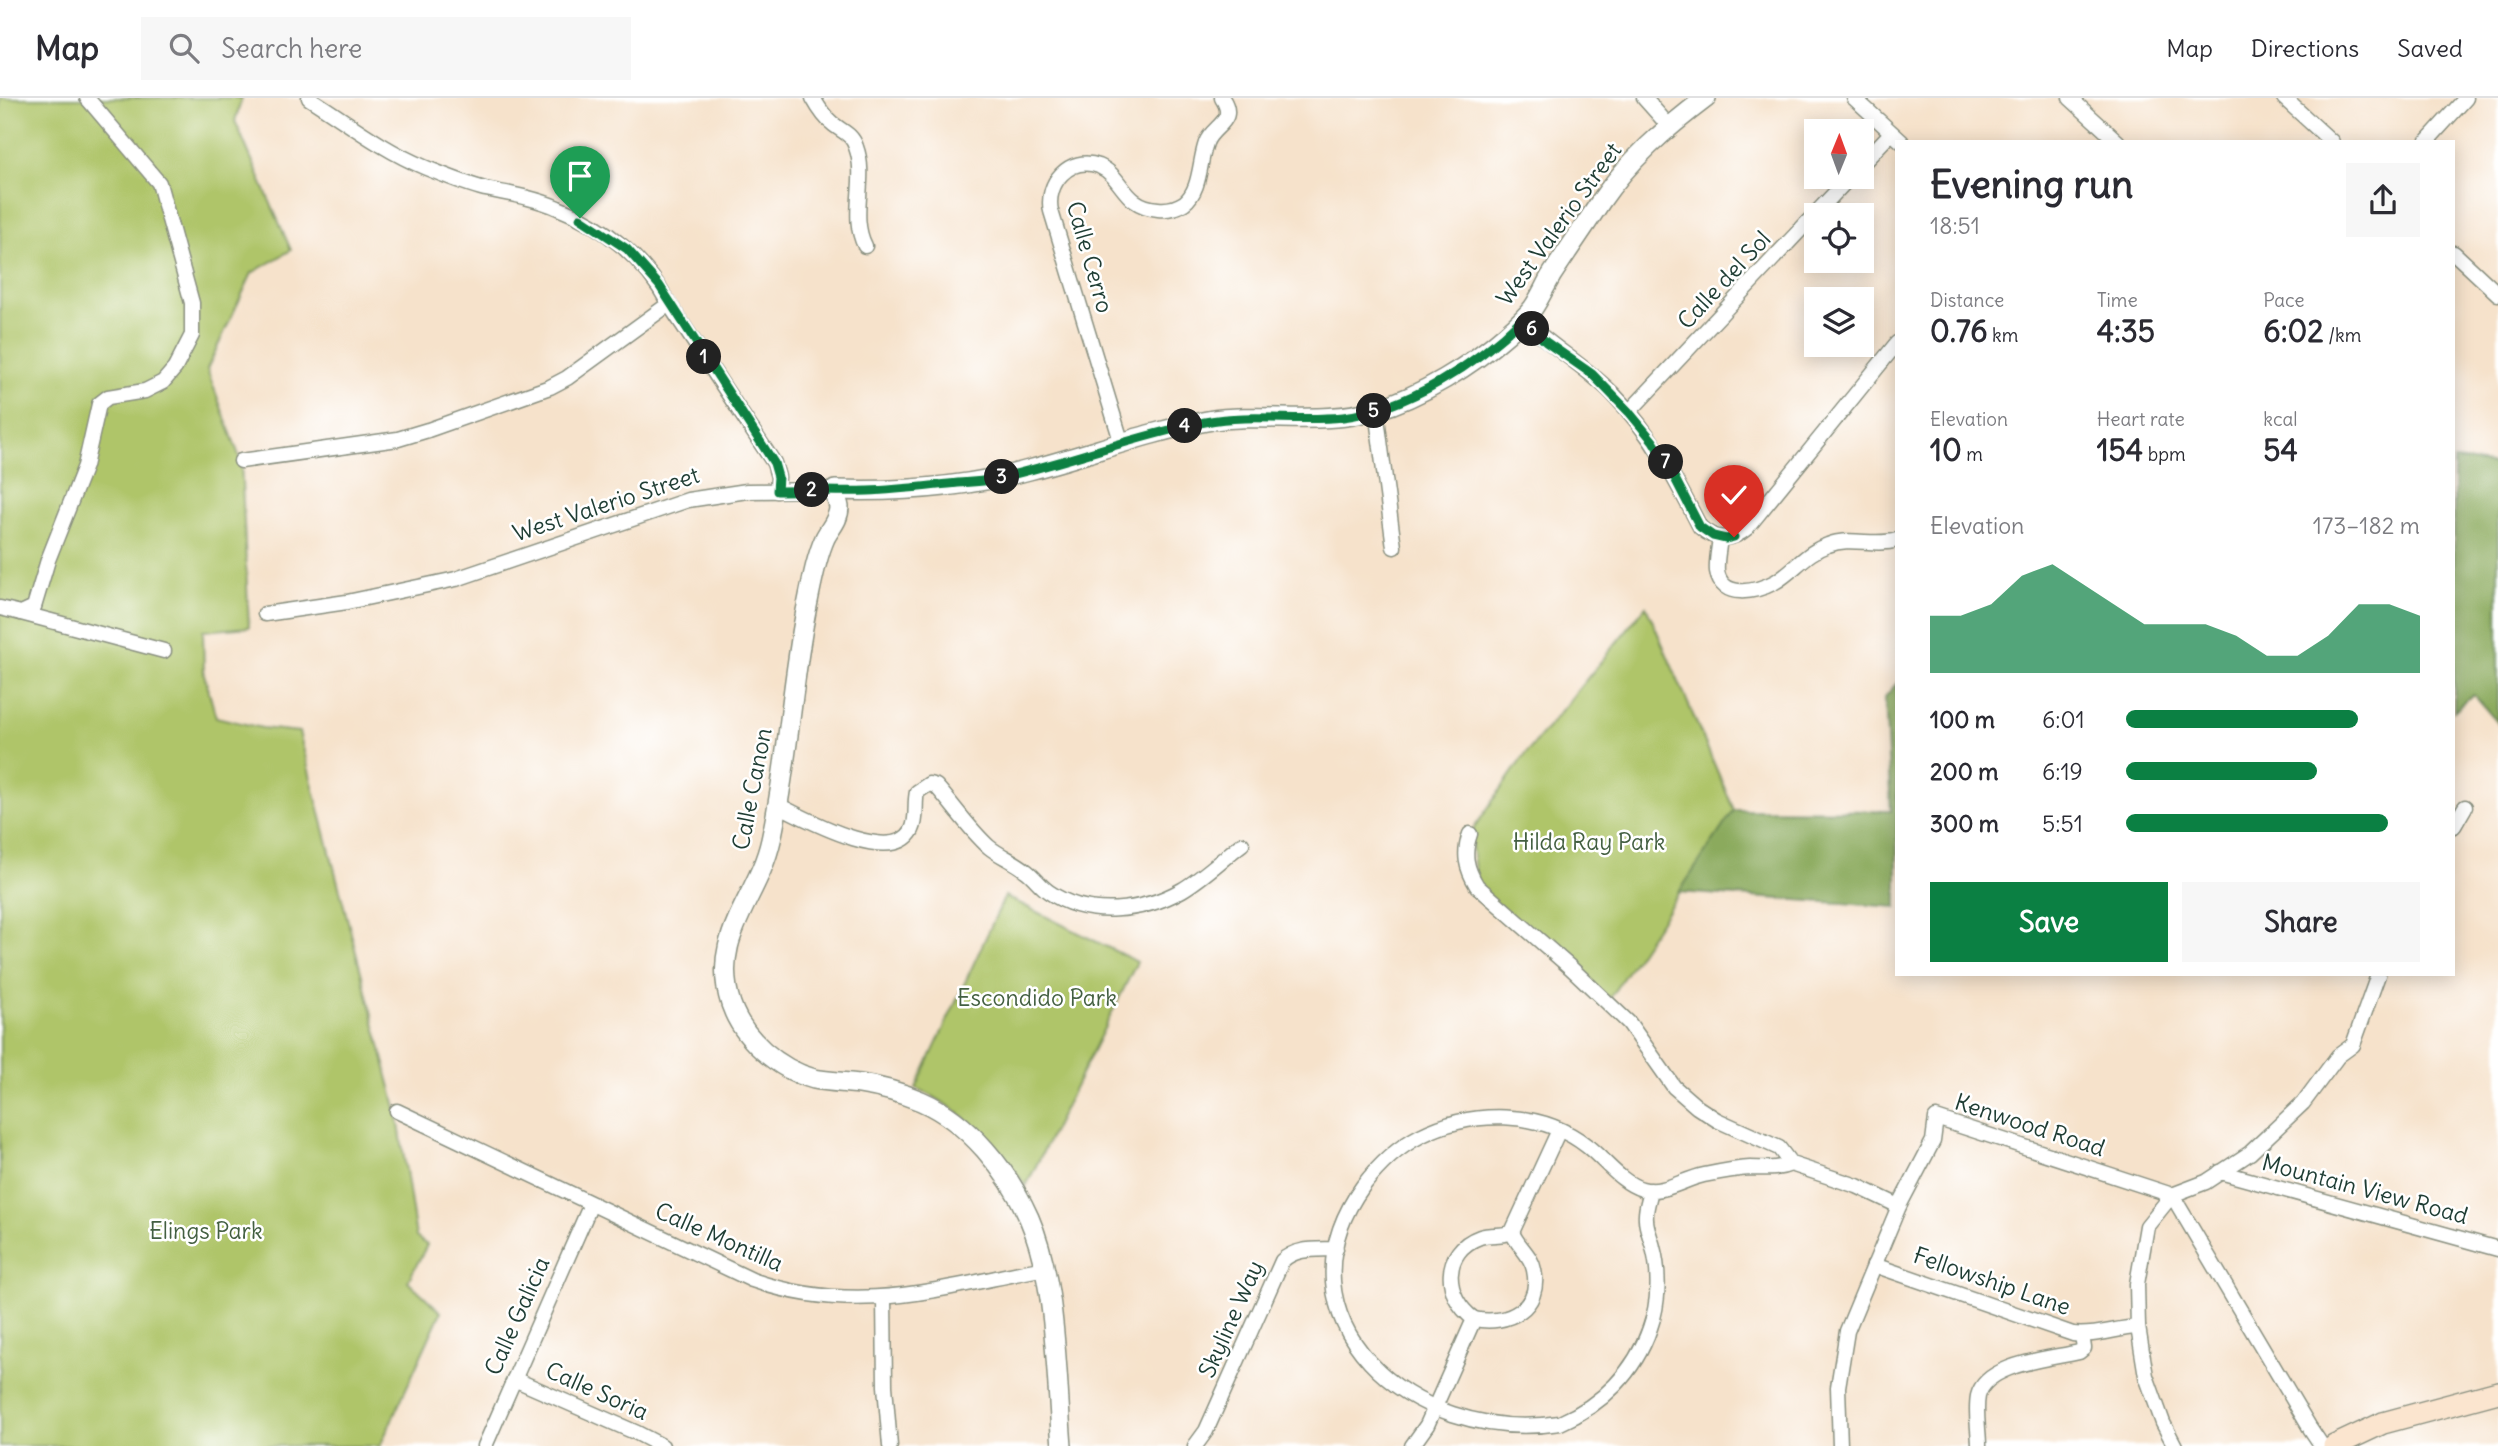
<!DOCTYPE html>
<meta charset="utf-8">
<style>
:root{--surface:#fff;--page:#f7f7f7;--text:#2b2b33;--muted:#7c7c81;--line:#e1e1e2;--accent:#0b8043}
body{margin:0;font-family:Delius,sans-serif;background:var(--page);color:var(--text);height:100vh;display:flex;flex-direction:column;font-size:26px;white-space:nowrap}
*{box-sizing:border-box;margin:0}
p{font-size:23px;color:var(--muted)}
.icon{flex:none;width:38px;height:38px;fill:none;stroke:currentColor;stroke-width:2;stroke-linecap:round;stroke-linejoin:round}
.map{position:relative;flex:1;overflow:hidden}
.side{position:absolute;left:1895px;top:42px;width:560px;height:836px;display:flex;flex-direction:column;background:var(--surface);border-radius:0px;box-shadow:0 4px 18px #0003}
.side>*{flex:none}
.needle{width:46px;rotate:1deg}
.controls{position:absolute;left:1804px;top:21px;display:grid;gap:14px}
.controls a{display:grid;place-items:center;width:70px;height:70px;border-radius:0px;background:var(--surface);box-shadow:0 4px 18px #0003;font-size:35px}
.pin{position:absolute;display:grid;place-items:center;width:60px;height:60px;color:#fff;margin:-72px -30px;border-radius:50% 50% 50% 0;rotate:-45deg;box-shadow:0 0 7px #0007}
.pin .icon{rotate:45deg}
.km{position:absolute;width:35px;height:35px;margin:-18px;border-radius:50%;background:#222;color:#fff;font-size:19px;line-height:35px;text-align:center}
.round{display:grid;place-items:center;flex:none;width:74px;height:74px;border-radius:0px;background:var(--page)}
.head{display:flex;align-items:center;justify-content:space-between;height:119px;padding:0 35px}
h1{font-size:38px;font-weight:700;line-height:52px}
.figures{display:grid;grid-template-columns:repeat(3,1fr);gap:10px;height:119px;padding:7px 35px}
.figures div{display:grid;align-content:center}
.figures b{font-size:30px;font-weight:700}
.figures small{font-size:19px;font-weight:400}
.figures p{font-size:19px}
.chart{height:196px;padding:14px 35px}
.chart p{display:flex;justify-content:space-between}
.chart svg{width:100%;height:126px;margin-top:7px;fill:var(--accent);opacity:.7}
.cta{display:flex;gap:14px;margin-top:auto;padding:14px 35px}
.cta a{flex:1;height:80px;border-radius:0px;background:var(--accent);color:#fff;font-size:28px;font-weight:700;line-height:80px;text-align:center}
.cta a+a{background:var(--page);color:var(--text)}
ul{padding:0 35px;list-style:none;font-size:23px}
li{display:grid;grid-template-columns:112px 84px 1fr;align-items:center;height:52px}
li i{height:18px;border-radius:9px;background:var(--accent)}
header{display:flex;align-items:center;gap:42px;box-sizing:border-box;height:98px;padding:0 35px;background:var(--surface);border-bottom:2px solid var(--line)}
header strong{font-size:33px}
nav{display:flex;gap:38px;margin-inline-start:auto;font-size:24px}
.search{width:490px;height:63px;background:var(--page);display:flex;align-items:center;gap:18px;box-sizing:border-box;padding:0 24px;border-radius:0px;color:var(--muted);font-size:26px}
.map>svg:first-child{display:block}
</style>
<header>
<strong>Map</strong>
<div class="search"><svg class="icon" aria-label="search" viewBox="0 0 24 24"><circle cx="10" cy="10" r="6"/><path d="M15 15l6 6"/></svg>Search here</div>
<nav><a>Map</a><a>Directions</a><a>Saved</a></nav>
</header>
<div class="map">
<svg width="2498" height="1348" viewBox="0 0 2498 1348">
<rect width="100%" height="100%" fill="#fff"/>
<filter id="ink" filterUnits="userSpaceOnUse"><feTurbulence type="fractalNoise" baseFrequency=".0143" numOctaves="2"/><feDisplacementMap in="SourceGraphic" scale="14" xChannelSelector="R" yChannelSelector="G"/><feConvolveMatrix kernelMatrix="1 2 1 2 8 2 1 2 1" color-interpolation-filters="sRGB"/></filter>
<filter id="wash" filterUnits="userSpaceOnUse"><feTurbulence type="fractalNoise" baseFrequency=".00686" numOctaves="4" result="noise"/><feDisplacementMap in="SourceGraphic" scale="28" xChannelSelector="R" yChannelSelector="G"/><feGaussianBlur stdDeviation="1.57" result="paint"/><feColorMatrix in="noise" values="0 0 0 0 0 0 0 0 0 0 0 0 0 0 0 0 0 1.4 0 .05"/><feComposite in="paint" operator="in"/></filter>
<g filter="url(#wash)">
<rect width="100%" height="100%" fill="#f6e2cb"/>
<g fill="#afc569" stroke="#67814e" stroke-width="2">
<polygon points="0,0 242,0 235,23 291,152 252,175 207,271 241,363 249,529 203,533 204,576 216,619 262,630 299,634 397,1013 416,1139 427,1147 408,1183 441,1214 380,1348 0,1348"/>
<polygon points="1646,508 1734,712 1607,904 1477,788 1470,736 1521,662"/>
<path d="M 1005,798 L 1137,864 L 1026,1088 C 993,1044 967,1013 916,990 Z"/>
</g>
<g fill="#8baa5d" stroke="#557448" stroke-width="2">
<polygon points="2454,362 2498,367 2498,625 2473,596 2454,613"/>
<polygon points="1897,585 1897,809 1679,794 1734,712 1891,713 1885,599"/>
</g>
</g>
<g filter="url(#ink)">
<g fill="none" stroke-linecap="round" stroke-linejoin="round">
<defs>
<g id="minor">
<path d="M 309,0 C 347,24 383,52 424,69 C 444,77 465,86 485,91 C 510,96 535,100 558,110 C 605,128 646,162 669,206 L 774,365 L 778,379 L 777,393"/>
<path d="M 813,0 C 818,9 825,20 833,26 C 843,34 852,36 856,49 C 868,81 849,117 865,148"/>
<polyline points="1644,0 1669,28"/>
<polyline points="1854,0 1902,44"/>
<polyline points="2070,0 2118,44"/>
<polyline points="2284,0 2332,44"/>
<polyline points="2426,44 2466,0"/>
<polyline points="1862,66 1891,35"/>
<polyline points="2454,155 2498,196"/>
<path d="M 1522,221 C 1551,249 1586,268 1614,297 C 1652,336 1676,382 1700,429 C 1715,443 1732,443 1747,430 L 1897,245"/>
<polyline points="1376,312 1394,449"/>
<polyline points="1629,314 1850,79"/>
<path d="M 1122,346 L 1051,113 C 1045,86 1069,57 1099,68 C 1124,79 1122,108 1158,111 C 1167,112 1176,110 1184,105 C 1201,92 1199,64 1206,45 C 1212,27 1238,24 1222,0"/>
<polyline points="241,363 398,341 428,332 550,289 567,280 669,206"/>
<path d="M 1720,440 C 1719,450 1716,462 1717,473 C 1721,502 1756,494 1775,484 C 1794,473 1806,454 1828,447 C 1851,438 1874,449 1897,442"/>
<polyline points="0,510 21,515 34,509 48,462 85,368 99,306 108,299 145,293 163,284 175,270 192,237 192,205 159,85 87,0"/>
<polyline points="21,515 164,553"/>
<polyline points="265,516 347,504 456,481 688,402 747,393 835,392"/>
<path d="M 778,707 C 804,720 892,769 912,732 C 918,720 914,706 917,694 L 929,686 L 936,688 C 954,708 969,731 989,749 C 1000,758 1014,763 1025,772 C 1034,778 1040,788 1049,794 C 1088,821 1143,814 1182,792 C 1204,779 1222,761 1242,746"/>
<polyline points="2454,728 2465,709"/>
<path d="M 1470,736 C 1463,756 1466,770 1477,788 L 1571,870 L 1629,925 L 1674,989 L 1697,1009 L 1717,1022 L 1779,1050 L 1791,1066 L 1857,1088 L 1899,1108"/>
<path d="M 397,1013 L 752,1182 C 859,1219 939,1190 1045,1170"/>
<polyline points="2220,1074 2498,1151"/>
<path d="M 1651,1092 C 1649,1102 1645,1111 1646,1121 C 1646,1130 1651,1140 1653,1149 C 1660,1175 1659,1205 1650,1230 C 1635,1274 1602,1307 1560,1325 C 1410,1348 1269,1219 1363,1088 C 1378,1068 1397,1050 1420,1038 C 1471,1012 1540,1011 1587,1048 C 1604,1061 1621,1085 1642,1091 C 1662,1097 1684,1081 1704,1077 C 1719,1074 1735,1071 1750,1070 C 1765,1070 1777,1072 1791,1066"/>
<path d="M 1874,1167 L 2073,1236 C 2094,1239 2116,1230 2138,1229"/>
<polyline points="884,1200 885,1288 890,1348"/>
<path d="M 1474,1221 C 1508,1228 1542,1210 1534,1172 C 1531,1156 1517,1148 1512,1134"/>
<polyline points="514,1281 637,1335 662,1348"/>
<polyline points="485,1348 591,1106"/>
<path d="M 1195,1348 L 1206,1333 L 1282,1163 C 1296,1149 1317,1152 1336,1151"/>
<path d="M 1412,1348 L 1427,1327 L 1474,1221 C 1443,1199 1441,1153 1480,1139 C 1491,1135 1502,1139 1512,1134 L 1559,1032"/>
<polyline points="1840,1348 1838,1289 1847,1233 1899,1108 1933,1043 1936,1020 2172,1097 2310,1330 2322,1348"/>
<path d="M 1979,1348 C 1979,1333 1975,1314 1978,1298 C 1986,1265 2050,1261 2079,1254 L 2084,1250 L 2082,1237"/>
<polyline points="2175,1348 2163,1325 2146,1278 2138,1229 2137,1186 2147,1128 2172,1097 2206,1084 2250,1055 2303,1005 2338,958 2353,947 2378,877"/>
</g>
<path id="tertiary" d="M 1062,1348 C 1056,1278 1057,1184 1029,1120 C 1008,1073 969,1024 921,1003 C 902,995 880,989 860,986 C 845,984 829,984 814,981 C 778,971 743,941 731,906 C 709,839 758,801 771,742 C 788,666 791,589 806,513 C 811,490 815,462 825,440 C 830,430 839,422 839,409 C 838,403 835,398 835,392 C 899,394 967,389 1029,372 C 1088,357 1147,334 1207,323 C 1263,314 1323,328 1375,312 C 1420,299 1472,267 1507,236 C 1516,228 1526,219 1533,210 C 1540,200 1545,188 1551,178 C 1567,153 1585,128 1601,103 C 1629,62 1666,30 1706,0"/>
<polyline id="secondary" points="2334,1348 2383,1325 2498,1294"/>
</defs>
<use href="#minor" stroke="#8a9080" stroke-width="17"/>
<use href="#tertiary" stroke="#8a9080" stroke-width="22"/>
<use href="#secondary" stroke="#8a9080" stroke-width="24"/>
<use href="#minor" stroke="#fff" stroke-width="14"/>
<use href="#tertiary" stroke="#fff" stroke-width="19"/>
<use href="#secondary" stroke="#fbe5cf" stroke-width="21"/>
</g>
</g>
<g fill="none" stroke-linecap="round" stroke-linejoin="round" filter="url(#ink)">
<defs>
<path id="route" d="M 580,120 L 627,151 L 659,187 L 774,365 L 778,379 L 777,393 C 807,392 838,394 868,393 C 898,392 928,388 958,385 C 968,384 979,384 989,382 C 1062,367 1132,338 1205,324 C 1251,315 1297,324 1343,319 C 1407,311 1477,266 1522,221 L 1546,244 L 1592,276 L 1629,314 L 1653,343 L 1669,369 L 1700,429 L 1713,438 L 1726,441 L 1734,439"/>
</defs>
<use href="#route" stroke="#fff" stroke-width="14"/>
<use href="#route" stroke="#0b8043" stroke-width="9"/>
</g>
<g text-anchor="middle" stroke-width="5" stroke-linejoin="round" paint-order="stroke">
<g font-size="23" fill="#1f3d34" stroke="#fff">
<text transform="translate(1559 126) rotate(-54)" y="8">West Valerio Street</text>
<text transform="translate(1090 159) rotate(74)" y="8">Calle Cerro</text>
<text transform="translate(1724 182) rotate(-47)" y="8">Calle del Sol</text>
<text transform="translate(606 406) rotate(-18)" y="8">West Valerio Street</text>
<text transform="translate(752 691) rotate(-79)" y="8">Calle Canon</text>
<text transform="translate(2030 1027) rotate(18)" y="8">Kenwood Road</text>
<text transform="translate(2365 1091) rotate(15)" y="8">Mountain View Road</text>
<text transform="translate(719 1139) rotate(24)" y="8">Calle Montilla</text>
<text transform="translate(1992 1183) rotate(19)" y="8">Fellowship Lane</text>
<text transform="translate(517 1218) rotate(-66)" y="8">Calle Galicia</text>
<text transform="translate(1231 1221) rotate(-66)" y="8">Skyline Way</text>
<text transform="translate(597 1293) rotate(24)" y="8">Calle Soria</text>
</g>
<g font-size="23" fill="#435f41" stroke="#fff">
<text x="1589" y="752">Hilda Ray Park</text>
<text x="1037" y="908">Escondido Park</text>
<text x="206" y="1141">Elings Park</text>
</g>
</g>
</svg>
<div class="controls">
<a><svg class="needle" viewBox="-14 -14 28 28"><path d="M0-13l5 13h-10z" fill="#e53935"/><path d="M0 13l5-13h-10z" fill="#7c7c81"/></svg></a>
<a><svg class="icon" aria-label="locate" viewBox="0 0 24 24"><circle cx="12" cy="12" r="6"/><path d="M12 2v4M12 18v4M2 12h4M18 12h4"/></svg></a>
<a><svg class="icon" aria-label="layers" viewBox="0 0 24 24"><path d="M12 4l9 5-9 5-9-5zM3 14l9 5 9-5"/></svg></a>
</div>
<div class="pin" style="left:580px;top:120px;background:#1e9e55"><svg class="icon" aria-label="arrive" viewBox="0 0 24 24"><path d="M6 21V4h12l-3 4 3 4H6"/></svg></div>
<div class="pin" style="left:1734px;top:439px;background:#d93025"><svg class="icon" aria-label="check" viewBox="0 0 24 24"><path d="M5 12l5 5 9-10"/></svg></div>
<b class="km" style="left:704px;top:259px">1</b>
<b class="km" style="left:812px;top:392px">2</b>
<b class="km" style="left:1002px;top:379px">3</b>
<b class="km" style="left:1185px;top:328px">4</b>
<b class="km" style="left:1374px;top:313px">5</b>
<b class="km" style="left:1532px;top:231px">6</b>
<b class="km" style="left:1666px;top:364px">7</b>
<section class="side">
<div class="head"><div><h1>Evening run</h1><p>18:51</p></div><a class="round"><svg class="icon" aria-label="share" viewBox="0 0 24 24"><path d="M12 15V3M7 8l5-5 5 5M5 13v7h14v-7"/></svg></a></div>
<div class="figures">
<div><p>Distance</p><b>0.76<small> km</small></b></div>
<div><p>Time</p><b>4:35</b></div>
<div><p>Pace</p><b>6:02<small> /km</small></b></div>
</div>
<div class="figures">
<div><p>Elevation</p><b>10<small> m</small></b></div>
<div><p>Heart rate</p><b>154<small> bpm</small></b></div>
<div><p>kcal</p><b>54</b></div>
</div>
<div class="chart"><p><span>Elevation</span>173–182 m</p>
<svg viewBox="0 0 160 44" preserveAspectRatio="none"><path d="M0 44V24L10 24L20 20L30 10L40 6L50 13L60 20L70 27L80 27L90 27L100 31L110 38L120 38L130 31L140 20L150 20L160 24V44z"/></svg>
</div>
<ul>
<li><b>100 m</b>6:01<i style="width:79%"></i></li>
<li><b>200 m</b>6:19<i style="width:65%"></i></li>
<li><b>300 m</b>5:51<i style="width:89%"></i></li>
</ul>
<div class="cta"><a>Save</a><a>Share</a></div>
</section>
</div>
